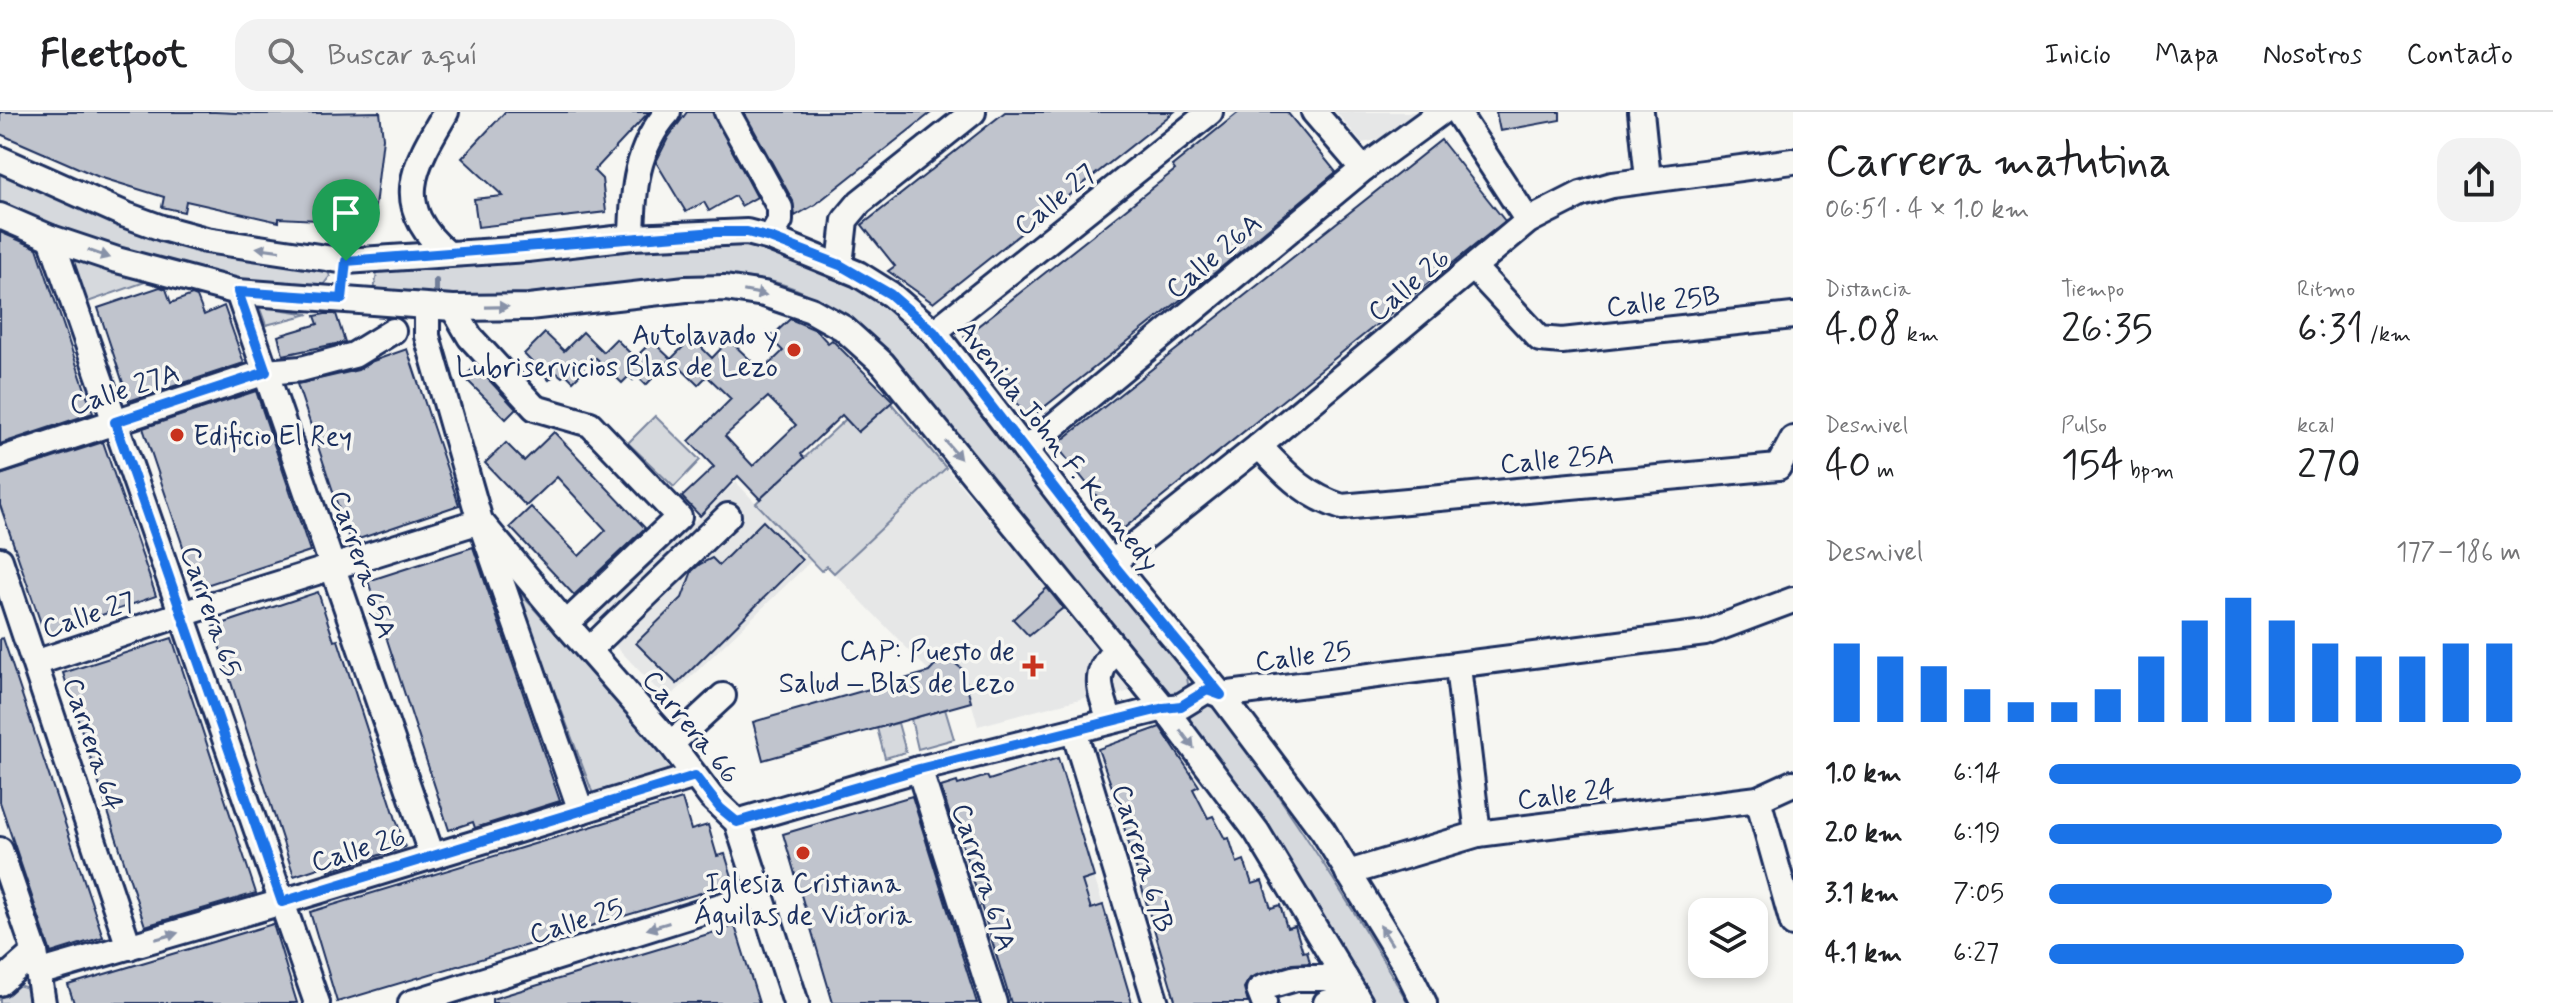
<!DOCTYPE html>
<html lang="es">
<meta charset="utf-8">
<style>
:root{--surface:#fff;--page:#f2f2f2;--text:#202124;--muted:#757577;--line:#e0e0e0;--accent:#1a73e8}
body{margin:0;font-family:Mynerve,sans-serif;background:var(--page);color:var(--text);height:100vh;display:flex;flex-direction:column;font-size:30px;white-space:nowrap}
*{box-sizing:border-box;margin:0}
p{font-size:26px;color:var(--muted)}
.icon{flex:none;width:44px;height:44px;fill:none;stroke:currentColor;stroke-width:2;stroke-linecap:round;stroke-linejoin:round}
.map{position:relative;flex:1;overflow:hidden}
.sheet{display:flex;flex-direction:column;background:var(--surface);width:760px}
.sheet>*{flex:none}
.tools{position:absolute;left:1688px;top:786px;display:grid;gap:16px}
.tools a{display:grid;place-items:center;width:80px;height:80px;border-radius:16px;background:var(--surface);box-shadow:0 4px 12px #0003;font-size:40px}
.pin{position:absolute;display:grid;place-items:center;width:68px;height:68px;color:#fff;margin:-82px -34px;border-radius:50% 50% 50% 0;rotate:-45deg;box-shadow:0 0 8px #0007}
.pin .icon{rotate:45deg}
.round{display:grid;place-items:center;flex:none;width:84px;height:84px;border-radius:24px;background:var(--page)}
.headline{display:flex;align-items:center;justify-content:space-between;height:136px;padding:0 32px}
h1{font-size:44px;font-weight:600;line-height:60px}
.figures{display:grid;grid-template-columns:repeat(3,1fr);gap:12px;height:136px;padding:8px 32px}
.figures div{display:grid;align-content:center}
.figures b{font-size:40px;font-weight:600}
.figures small{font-size:22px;font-weight:400}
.figures p{font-size:22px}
.chart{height:224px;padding:16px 32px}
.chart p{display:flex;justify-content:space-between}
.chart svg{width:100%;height:144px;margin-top:8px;stroke:var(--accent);stroke-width:6}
ul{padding:0 32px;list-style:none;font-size:26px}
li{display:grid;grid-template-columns:128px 96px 1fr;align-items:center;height:60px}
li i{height:20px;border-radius:10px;background:var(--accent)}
header{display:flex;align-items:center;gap:48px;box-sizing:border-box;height:112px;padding:0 40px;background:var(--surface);border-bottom:2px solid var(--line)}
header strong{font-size:38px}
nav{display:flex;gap:44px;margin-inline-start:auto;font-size:28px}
.search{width:560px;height:72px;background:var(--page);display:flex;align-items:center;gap:20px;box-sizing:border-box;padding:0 28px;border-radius:24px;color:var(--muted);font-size:30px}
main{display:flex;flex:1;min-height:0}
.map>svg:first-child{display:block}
</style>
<header>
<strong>Fleetfoot</strong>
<div class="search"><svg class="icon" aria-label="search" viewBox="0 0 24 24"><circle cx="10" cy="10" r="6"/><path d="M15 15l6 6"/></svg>Buscar aquí</div>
<nav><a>Inicio</a><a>Mapa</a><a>Nosotros</a><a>Contacto</a></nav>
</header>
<main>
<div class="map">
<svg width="1793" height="891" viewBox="0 0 1793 891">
<rect width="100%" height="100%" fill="#f6f6f2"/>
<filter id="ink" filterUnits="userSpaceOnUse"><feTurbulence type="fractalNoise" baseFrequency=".0125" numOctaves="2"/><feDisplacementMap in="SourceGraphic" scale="16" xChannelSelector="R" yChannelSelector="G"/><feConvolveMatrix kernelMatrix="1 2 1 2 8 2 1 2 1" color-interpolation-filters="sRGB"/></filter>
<g filter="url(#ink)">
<g fill="#e6e7e7">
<polygon points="1336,0 1422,0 1381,27 1362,31"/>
<polygon points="946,356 1047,476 1013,507 1029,524 1062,496 1130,579 1106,586 1099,582 978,614 962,557 945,543 929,559 834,461"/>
<polygon points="736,370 811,449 667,588 590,507"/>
<polygon points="1094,765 1103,793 1047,810 1038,783"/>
</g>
<g fill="#d6d9dd" stroke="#78849e" stroke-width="2">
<polygon points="0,55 327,158 330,164 320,177 220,167 87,131 0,91"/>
<path d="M 744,132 L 777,137 L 853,168 L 905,206 L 969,280 L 1149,514 L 1187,565 L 1189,579 L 1167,587 L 892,248 C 858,210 811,174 758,167 C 685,157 594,177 520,183 C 472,187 422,184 373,185 L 378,155 L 598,138 Z"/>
<polygon points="70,144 145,170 85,191"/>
<polygon points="259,194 309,202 266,213"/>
<polygon points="891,291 946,356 834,461 827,454 821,459 756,391 846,307 858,320"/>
<polygon points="655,304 700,348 674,375 628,331"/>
<polygon points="515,475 675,657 593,682"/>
<path d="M 1203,592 L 1214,594 C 1285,689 1349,788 1408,891 L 1369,891 L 1190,613 L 1190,603 Z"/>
<polygon points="945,597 954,627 918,637 911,607"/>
<polygon points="898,611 906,640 885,646 877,616"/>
<polygon points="14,872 32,877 34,891 0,891 0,881"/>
</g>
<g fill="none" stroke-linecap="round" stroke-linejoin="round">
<polyline stroke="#717e99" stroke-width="6" points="436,169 436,178"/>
</g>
<g fill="#c0c4cd" stroke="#1b2f5e" stroke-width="2" fill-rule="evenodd">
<polygon points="0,0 215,0 257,2 380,0 383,26 373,112 318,106 318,108 279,106 279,110 186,89 184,100 162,95 164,85 99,65 0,22"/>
<polygon points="505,0 649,0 594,59 602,67 606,100 478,115 474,87 503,84 462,46"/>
<polygon points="687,0 712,0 757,85 741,94 735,84 709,99 704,90 686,100 656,50 668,26"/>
<polygon points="744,0 932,0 816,92 795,104 793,89"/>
<polygon points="1005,0 1174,0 933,191 888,159 895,154 862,113"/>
<polygon points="1239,0 1287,0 1336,60 1217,159 1029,307 964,225 1175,58 1172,54"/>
<polygon points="1496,0 1560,0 1560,8 1500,19"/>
<polygon points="1441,28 1505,109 1123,417 1056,333"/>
<polygon points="0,120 37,136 93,301 0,332"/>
<polygon points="160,175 166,177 171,191 192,183 197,185 204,203 224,194 244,251 129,289 98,196"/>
<polygon points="325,202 336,202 345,230 283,243 278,224 318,212 315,204"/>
<path d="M 790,207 L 816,218 L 828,231 L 832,228 L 893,289 L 858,320 L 842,303 L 801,342 L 804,346 L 760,387 L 738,364 L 700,404 L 682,385 L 714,355 L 689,329 L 731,287 L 707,264 L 698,273 L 671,247 L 692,226 L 712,246 L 729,228 L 762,259 L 783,239 L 770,226 ZM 768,285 L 796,313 L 753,354 L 725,324 Z"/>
<polygon points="583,220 603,240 616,227 635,246 652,229 671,247 646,273 637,264 633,268 629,264 622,271 596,246 573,269 566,262 562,265 557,261 549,268 524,242 545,221 564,239"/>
<polygon points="407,237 459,393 350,430 297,272 358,258 373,249"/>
<polygon points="476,254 516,297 506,307 464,265"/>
<polygon points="256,279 310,439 197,476 143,316"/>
<polygon points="554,320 645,416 574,483 510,415 531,395 579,444 606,418 557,365 526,394 485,351 506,331 524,349"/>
<polygon points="103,330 156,484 45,523 0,393 0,363"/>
<polygon points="763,409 802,448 677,572 636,531 682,486 692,459 700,452 712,446 719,453"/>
<polygon points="473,435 560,689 475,716 473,710 449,718 368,469"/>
<polygon points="1047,476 1063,496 1029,524 1013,507"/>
<polygon points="318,480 334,529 338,528 405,735 329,759 327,753 294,764 213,515"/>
<polygon points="3,526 103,825 51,841 0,690 0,527"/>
<polygon points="172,526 256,781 145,814 63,561"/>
<polygon points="945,543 962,557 971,590 763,648 753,610 929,560"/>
<polygon points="1160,615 1199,674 1193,677 1208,706 1213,704 1225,727 1229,726 1237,751 1244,748 1252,772 1262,769 1271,796 1280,793 1287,816 1295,814 1303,840 1307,839 1310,851 1292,852 1250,866 1244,876 1248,891 1176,891 1113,678 1098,637"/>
<polygon points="1058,646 1094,765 1082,769 1091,797 1103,793 1132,891 1011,891 957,715 954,716 941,675 957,670 958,673 987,664 989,668"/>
<polygon points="912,684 977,891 833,891 783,722"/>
<polygon points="682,687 691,718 708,713 717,744 725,742 734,771 337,890 310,800"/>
<polygon points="273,812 297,891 74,891 68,873"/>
<polygon points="735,814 759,891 492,891 492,887"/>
</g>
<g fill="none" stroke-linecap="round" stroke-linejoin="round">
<defs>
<g id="minor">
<path d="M 446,0 C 414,54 390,93 448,142"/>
<polyline points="727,0 780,96 780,109 770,126"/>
<polyline points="1314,0 1363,57"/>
<polyline points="1457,0 1528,109"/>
<polyline points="1641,0 1648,67"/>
<polyline points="0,47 126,103 162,116 206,128 346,149 527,137 632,125 747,120 770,126 858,162 890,182 934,220 1112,451 1221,583 1323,719 1405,853 1424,891"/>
<polyline points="0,104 51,126 117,148 238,180 453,196 529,195 686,177 725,176 764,182 811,198 843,216 883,252 1164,596 1257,720 1360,891"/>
<path d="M 632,125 C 633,78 636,36 668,0"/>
<polyline points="51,126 317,891"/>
<polyline points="840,153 845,108 860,90 973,0"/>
<polyline points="1474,156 1540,227 1562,229 1793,204"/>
<polyline points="238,180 432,744"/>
<polyline points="427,195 427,224 480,409 566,512 671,632 711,685 737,710 796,891"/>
<polyline points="453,196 470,225 535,296 590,312 679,405 566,512"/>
<polyline points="934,220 1210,0"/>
<path d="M 1259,334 C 1286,362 1304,383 1342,395 L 1778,355"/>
<polyline points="1026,337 1363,57 1441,0"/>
<polyline points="0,348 266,260 301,257 354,243 393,219"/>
<polyline points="1778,355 1793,327"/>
<polyline points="0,448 129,835"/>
<polyline points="1112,451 1259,334 1528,109 1581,82 1612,73 1793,49"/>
<polyline points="589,538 728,404"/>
<polyline points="35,551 182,502 480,409 581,699"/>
<polyline points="1458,555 1478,722"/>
<path d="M 1110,609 C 1101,579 1090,563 1116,538"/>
<polyline points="1074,619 1156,891"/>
<polyline points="671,632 723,584"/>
<polyline points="919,657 994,891"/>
<polyline points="1758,687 1793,812"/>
<polyline points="737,710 919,657 1164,596 1181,594 1207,578 1221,583 1705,521 1793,488"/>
<polyline points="0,738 35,840 43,891"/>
<polyline points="1348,761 1478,722 1758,687 1793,671"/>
<polyline points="38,861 282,790 695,664"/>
<polyline points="0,871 35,840"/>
<polyline points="411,891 759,782"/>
<polyline points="1264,891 1259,878 1262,876 1296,866 1345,866"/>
<polyline points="1326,891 1355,882"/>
</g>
</defs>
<use href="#minor" stroke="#1b2f5e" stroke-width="30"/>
<use href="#minor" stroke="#f6f6f2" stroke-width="24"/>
</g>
<defs><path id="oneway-solid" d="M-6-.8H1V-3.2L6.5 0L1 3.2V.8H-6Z" transform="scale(2)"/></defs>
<g fill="#8892a8">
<use href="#oneway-solid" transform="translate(268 137) rotate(-172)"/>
<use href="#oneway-solid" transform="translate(99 142) rotate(19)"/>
<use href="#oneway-solid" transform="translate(755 181) rotate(11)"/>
<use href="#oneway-solid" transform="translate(497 195) rotate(-1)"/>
<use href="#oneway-solid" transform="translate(953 338) rotate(50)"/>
<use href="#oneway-solid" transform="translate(1187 627) rotate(53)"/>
<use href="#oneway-solid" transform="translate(658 814) rotate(163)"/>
<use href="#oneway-solid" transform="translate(1386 823) rotate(-122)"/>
<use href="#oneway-solid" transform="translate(167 824) rotate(-16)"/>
</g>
</g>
<g fill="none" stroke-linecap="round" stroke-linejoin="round" filter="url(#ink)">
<defs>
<polygon id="route" points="716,120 747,120 770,126 840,153 890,182 934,220 1112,451 1221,583 1207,578 1181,594 1164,596 919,657 737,710 720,696 695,664 282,790 115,310 266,260 238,180 342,187 346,149"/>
</defs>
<use href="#route" stroke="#fff" stroke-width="16"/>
<use href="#route" stroke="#1a73e8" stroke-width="10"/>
</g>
<g fill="#c8321e" stroke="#f6f6f2" stroke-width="3">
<circle cx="794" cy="238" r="8"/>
<circle cx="177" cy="323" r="8"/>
<path d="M1029 542h8v8h8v8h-8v8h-8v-8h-8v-8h8z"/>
<circle cx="803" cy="741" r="8"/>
</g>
<g text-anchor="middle" stroke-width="7" stroke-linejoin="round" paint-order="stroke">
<g font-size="28" fill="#1b2f5e" stroke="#f6f6f2">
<text transform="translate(1054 87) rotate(-39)" y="10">Calle 27</text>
<text transform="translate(1213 143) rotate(-40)" y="10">Calle 26A</text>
<text transform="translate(1408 172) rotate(-40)" y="10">Calle 26</text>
<text transform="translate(1663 188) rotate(-6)" y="10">Calle 25B</text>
<text transform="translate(124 276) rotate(-18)" y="10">Calle 27A</text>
<text transform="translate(1059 333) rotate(52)" y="10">Avenida John F. Kennedy</text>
<text transform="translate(1557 346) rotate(-5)" y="10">Calle 25A</text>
<text transform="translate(364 452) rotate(71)" y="10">Carrera 65A</text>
<text transform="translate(212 499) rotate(71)" y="10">Carrera 65</text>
<text transform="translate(88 502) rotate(-18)" y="10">Calle 27</text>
<text transform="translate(1303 543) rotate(-7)" y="10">Calle 25</text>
<text transform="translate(692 614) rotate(51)" y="10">Carrera 66</text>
<text transform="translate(94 632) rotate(72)" y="10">Carrera 64</text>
<text transform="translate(1566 681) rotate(-7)" y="10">Calle 24</text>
<text transform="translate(358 736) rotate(-17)" y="10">Calle 26</text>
<text transform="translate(1144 746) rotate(73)" y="10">Carrera 67B</text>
<text transform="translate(985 765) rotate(72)" y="10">Carrera 67A</text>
<text transform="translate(576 808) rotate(-17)" y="10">Calle 25</text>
</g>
<g font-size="28" fill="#1b2f5e" stroke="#f6f6f2" text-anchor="end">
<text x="778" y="232">Autolavado y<tspan x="778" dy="32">Lubriservicios Blas de Lezo</tspan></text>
<text x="193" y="333" text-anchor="start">Edificio El Rey</text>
<text x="1015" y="548">CAP: Puesto de<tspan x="1015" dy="32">Salud ‒ Blas de Lezo</tspan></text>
<text x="803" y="780" text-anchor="middle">Iglesia Cristiana<tspan x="803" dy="32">Águilas de Victoria</tspan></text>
</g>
</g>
</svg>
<div class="tools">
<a><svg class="icon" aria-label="layers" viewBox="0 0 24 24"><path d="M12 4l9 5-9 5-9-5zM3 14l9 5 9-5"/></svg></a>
</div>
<div class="pin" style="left:346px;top:149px;background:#1e9e55"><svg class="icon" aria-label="arrive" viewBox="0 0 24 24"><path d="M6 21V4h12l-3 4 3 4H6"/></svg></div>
</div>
<section class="sheet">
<div class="headline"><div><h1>Carrera matutina</h1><p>06:51 · 4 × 1.0 km</p></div><a class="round"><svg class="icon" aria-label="share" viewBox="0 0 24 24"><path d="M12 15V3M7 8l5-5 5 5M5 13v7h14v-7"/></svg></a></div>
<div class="figures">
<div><p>Distancia</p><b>4.08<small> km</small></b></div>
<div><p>Tiempo</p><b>26:35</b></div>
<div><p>Ritmo</p><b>6:31<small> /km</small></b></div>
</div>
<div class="figures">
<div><p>Desnivel</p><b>40<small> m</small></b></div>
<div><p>Pulso</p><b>154<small> bpm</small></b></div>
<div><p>kcal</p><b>270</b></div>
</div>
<div class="chart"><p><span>Desnivel</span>177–186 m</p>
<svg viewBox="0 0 160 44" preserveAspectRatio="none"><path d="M5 44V20M15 44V24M25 44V27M35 44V34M45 44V38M55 44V38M65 44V34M75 44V24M85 44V13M95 44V6M105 44V13M115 44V20M125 44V24M135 44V24M145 44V20M155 44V20"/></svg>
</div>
<ul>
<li><b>1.0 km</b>6:14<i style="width:100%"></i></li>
<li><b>2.0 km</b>6:19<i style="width:96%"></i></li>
<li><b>3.1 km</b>7:05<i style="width:60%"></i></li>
<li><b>4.1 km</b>6:27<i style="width:88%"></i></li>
</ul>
</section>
</main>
